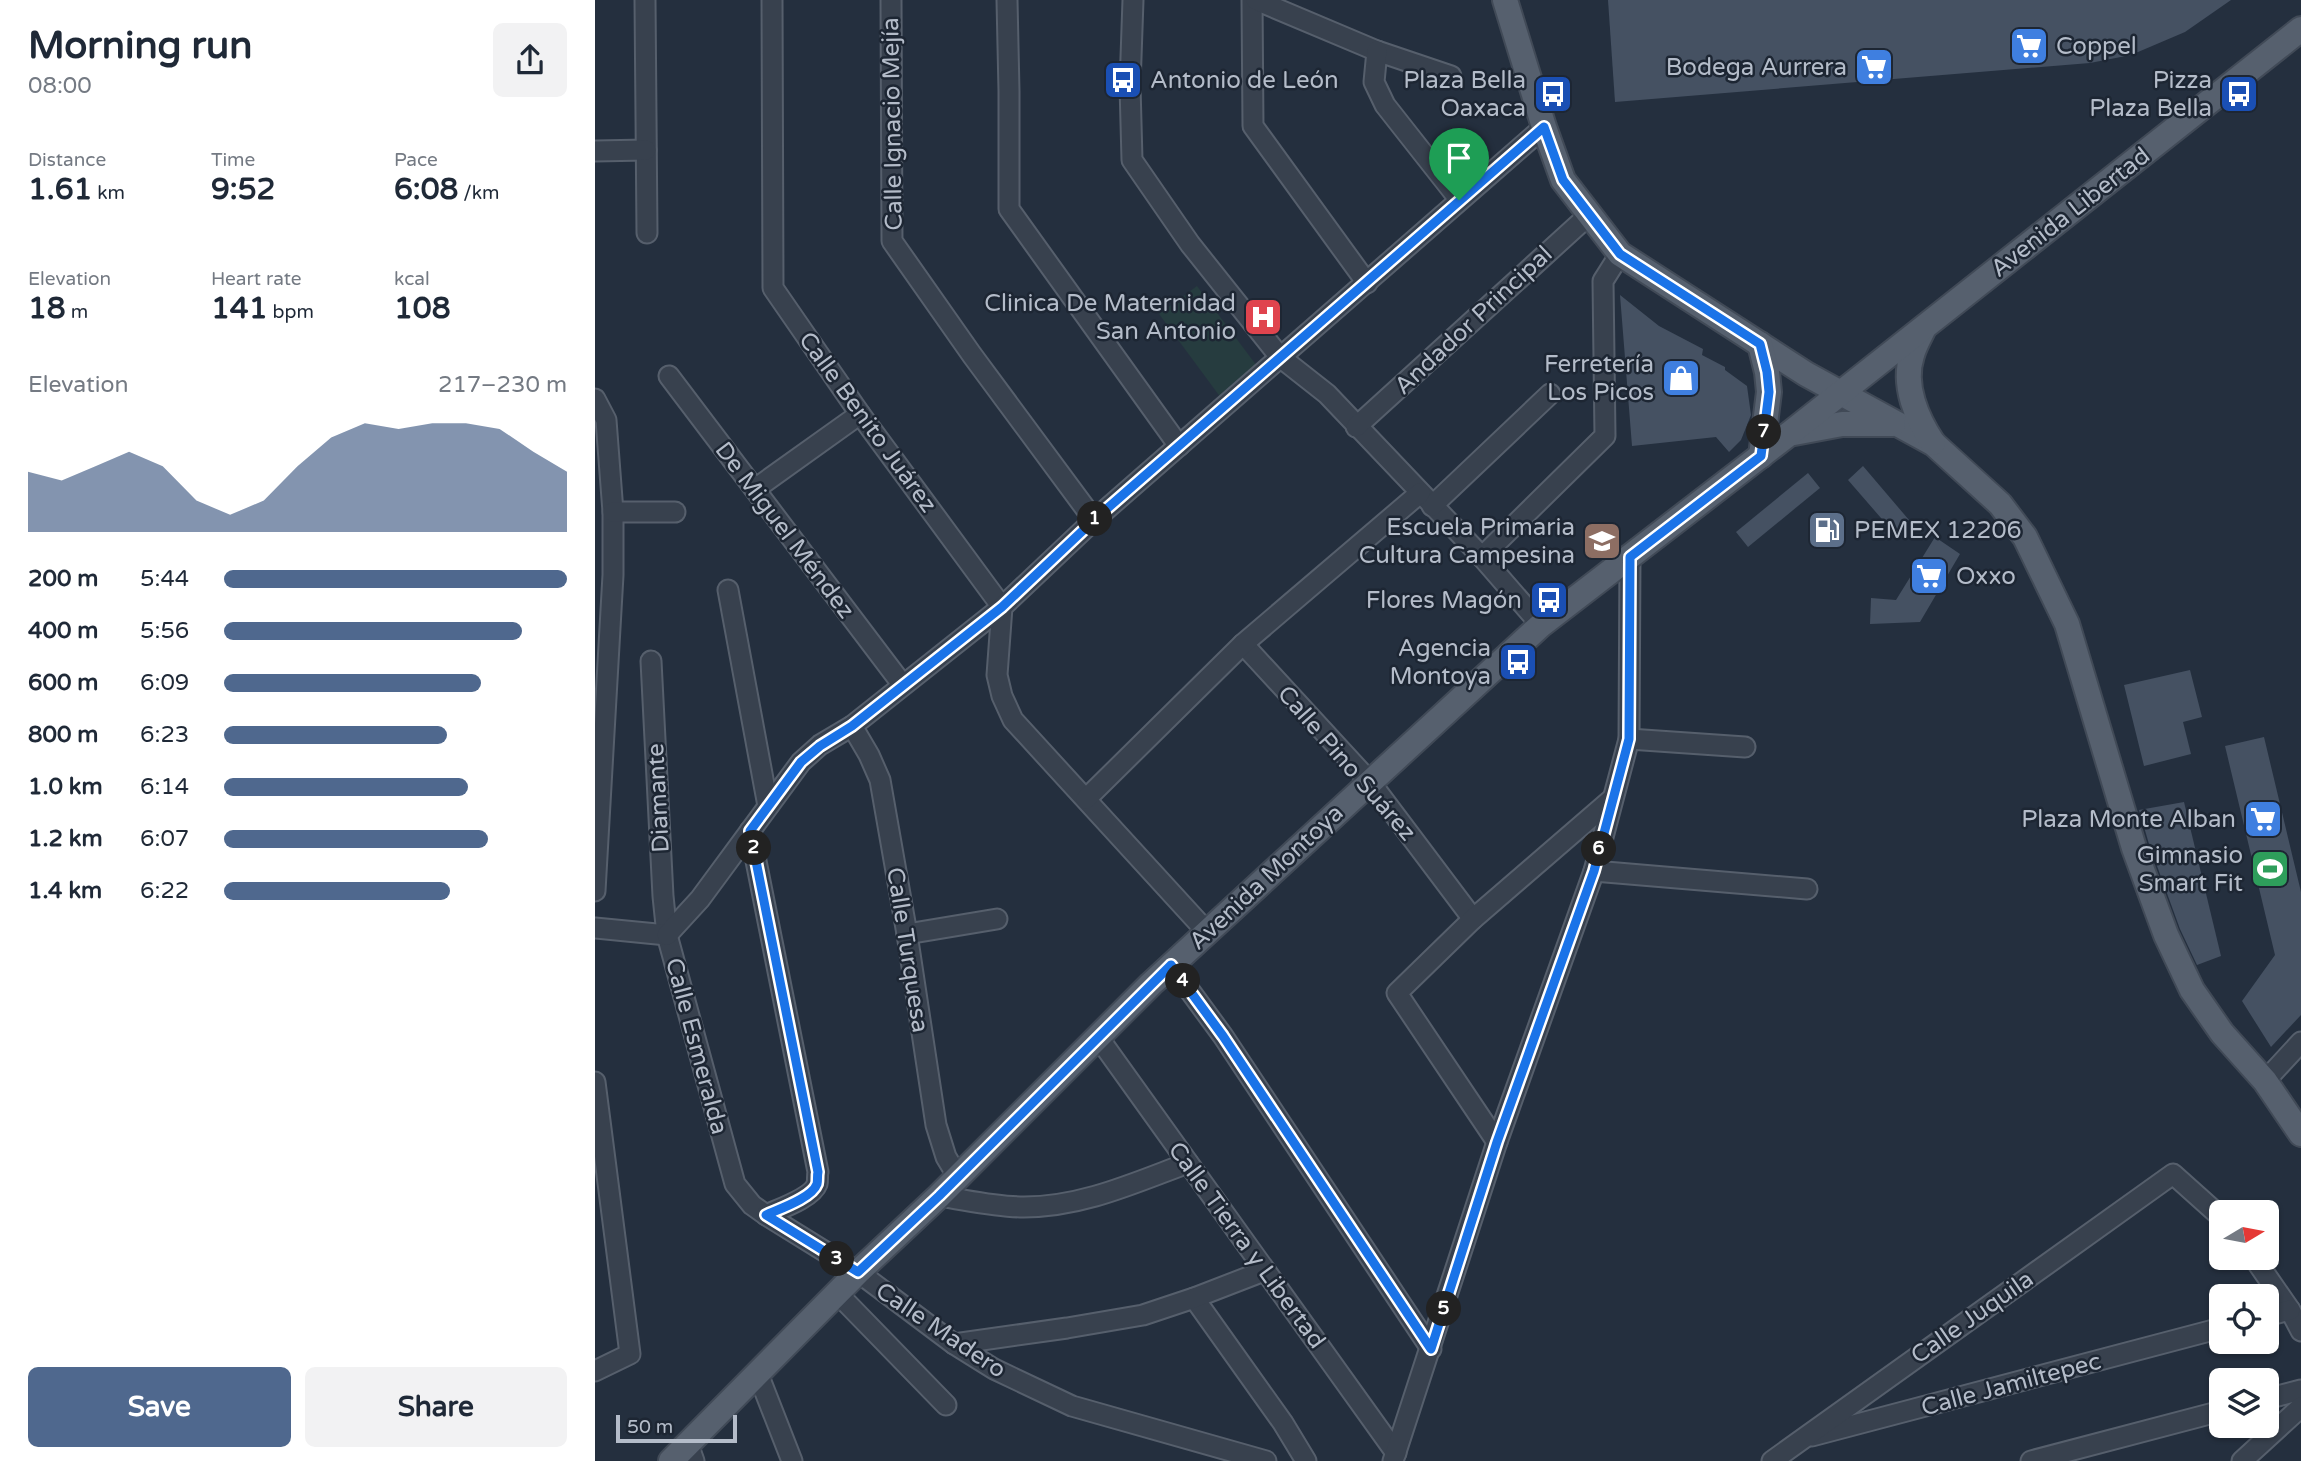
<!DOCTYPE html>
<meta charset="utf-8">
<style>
:root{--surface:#fff;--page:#f2f2f3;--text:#1f2937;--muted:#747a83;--accent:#4f688e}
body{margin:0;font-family:"Varela Round",sans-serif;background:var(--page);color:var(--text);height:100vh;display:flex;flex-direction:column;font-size:26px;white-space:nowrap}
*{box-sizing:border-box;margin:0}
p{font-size:23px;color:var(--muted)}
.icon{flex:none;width:38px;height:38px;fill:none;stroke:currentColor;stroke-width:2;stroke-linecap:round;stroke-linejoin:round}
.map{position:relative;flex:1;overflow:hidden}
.drawer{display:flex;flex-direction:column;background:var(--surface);width:595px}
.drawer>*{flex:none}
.needle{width:46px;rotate:80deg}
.buttons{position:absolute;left:1614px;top:1200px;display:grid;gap:14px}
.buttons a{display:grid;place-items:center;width:70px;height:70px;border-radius:10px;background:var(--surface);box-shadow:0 2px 5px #0004;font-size:35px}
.scale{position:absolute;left:21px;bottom:18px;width:121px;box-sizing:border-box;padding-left:7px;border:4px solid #b4bcc9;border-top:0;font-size:19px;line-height:24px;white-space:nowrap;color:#b4bcc9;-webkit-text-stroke:5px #1d2633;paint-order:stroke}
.pin{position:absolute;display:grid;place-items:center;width:60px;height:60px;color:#fff;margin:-72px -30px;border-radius:50% 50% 50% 0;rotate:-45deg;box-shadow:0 0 7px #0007}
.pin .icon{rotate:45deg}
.km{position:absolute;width:35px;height:35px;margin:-18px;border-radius:50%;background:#222;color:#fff;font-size:19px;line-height:35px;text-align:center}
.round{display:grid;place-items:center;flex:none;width:74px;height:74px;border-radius:10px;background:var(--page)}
.headline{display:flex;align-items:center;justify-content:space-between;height:119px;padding:0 28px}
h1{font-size:38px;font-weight:800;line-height:52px}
.figures{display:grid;grid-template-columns:repeat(3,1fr);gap:10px;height:119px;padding:7px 28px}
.figures div{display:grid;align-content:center}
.figures b{font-size:30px;font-weight:800}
.figures small{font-size:19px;font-weight:400}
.figures p{font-size:19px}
.chart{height:196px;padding:14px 28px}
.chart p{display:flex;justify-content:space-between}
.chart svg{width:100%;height:126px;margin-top:7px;fill:var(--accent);opacity:.7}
.cta{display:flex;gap:14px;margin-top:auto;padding:14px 28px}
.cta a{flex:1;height:80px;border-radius:10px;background:var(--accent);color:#fff;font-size:28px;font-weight:800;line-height:80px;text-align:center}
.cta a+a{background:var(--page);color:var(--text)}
ul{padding:0 28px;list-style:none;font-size:23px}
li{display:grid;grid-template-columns:112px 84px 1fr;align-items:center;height:52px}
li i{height:18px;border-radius:9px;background:var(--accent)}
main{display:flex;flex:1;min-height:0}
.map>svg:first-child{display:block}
</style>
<main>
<section class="drawer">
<div class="headline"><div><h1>Morning run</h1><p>08:00</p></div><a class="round"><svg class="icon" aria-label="share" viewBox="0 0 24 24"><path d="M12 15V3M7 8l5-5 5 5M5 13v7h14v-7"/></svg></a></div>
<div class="figures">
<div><p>Distance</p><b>1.61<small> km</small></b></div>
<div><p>Time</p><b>9:52</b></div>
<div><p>Pace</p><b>6:08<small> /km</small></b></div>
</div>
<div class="figures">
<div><p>Elevation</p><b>18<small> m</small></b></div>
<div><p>Heart rate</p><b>141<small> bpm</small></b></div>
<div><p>kcal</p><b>108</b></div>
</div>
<div class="chart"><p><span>Elevation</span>217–230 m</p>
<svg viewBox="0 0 160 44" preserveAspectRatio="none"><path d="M0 44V23L10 26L20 21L30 16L40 21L50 33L60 38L70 33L80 21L90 11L100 6L110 8L120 6L130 6L140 8L150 16L160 23V44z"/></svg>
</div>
<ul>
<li><b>200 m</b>5:44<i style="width:100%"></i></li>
<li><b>400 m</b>5:56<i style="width:87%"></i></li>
<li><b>600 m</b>6:09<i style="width:75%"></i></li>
<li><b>800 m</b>6:23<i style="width:65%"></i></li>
<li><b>1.0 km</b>6:14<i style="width:71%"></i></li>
<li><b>1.2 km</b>6:07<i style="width:77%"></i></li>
<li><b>1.4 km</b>6:22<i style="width:66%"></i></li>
</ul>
<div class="cta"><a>Save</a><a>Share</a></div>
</section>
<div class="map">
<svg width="1706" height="1461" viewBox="0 0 1706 1461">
<rect width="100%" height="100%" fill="#242f3e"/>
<polygon fill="#263c3f" points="602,286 662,366 626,398 564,314"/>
<g fill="#455162">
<polygon points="1013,0 1636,0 1590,32 1536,55 1495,63 1020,102"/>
<polygon points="1025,295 1064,326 1108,349 1107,355 1130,367 1130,370 1152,386 1156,415 1146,440 1134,452 1121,437 1037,446"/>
<polygon points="1268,466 1314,520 1299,533 1253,480"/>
<polygon points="1213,473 1225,488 1153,547 1141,532"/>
<polygon points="1340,537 1365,554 1325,622 1275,624 1276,598 1301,600"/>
<polygon points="1595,670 1607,717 1588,722 1596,754 1549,766 1529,685"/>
<polygon points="1669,737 1706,892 1706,1015 1676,1047 1647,1001 1680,955 1630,746"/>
<polygon points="1589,802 1626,956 1602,965 1585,929 1554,844 1544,810"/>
</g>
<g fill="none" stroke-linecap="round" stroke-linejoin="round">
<defs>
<g id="minor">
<polyline points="50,0 52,233"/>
<polyline points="177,0 178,288 265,414 407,607 402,675 407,696 418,720 612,932"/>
<polyline points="296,0 297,241 377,355 499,520"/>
<polyline points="412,0 414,91 414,209 584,446"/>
<polyline points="538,0 535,86 537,160 595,244 685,357 732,394 887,557 946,625"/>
<polyline points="657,0 658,126 772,283"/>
<polyline points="661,0 782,51 856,76"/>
<polyline points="782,51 779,82 790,105 864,199"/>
<polyline points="0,151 51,150"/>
<polyline points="74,376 307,684"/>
<polyline points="0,399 11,420 18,512 18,575 0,891"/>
<polyline points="761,427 995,214"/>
<polyline points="160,489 265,414"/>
<polyline points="837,506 955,394"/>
<polyline points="18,512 80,512"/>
<polyline points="887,557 1010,436 1008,281 1025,254"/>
<polyline points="133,590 173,806"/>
<polyline points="648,644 775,782 878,919"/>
<polyline points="56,661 68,896 72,935 140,1184 157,1205 171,1215 263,1272 359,1344 399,1369 477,1406 671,1461"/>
<polyline points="257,726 274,755 285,780 312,934 341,1125 351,1157 363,1177"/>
<polyline points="1034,739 1150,747"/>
<polyline points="491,799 648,644 825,493"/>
<path d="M 155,831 L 223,1172 C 222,1176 223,1180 222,1184 C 217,1198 184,1209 171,1215"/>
<polyline points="999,871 1212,889"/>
<polyline points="0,928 72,935"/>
<polyline points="312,934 402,919"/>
<polyline points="72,935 105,899 206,762 225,745 257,726 407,607 499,520 949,127"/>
<polyline points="576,965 628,1036 836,1349"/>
<polyline points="503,1037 801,1453"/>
<polyline points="1670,1081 1706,1042"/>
<polyline points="0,1082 35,1354 0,1371"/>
<polyline points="902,1142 802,993 878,919 1017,799"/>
<path d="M 344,1196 C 372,1200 400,1207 429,1207 C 487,1207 539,1183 593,1163"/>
<polyline points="1659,1258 1695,1310 1706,1331"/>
<polyline points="242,1293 351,1405"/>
<polyline points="599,1298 688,1423 711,1461"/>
<polyline points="1671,1316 1695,1310"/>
<polyline points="359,1344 472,1328 548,1315 599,1298 669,1271"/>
<polyline points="163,1374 197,1461"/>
<polyline points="1671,1399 1706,1390"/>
<polyline points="1217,1436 1626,1328"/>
<polyline points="93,1444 99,1461"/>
<polyline points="798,1461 902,1142 999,871 1034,739 1035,557"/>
<polyline points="1177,1461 1578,1174 1626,1217"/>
<polyline points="1436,1461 1626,1411"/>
<polyline points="1647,1461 1706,1407"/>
</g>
<g id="major">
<polyline points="910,0 949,127 968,180 1025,254 1211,374 1339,444 1405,504 1430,537 1472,624 1539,848 1571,935 1597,990 1627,1033 1670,1081 1706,1134"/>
<path d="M 1328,330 C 1324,338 1319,347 1317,355 C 1307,385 1322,419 1338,443"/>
<polyline points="1165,344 1172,372 1174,392 1166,456"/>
<polyline points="1199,433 1247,424 1298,424"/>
<polyline points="76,1461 263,1272 344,1196 556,984 946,625 1194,434 1706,29"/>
</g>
</defs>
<use href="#minor" stroke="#565f6c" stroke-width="23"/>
<use href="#major" stroke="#414a57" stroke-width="28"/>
<use href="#minor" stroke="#38414e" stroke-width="19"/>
<use href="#major" stroke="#56606e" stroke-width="24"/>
</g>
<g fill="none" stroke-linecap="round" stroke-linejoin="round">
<defs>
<path id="route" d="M 949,127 L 968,180 L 1025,254 L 1165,344 L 1172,372 L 1174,392 L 1166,456 L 1035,557 L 1034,739 L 999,871 L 902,1142 L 836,1349 L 628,1036 L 576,965 L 344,1196 L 263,1272 L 171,1215 C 184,1209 217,1198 222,1184 C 223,1180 222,1176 223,1172 L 155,831 L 206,762 L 225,746 L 257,726 L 407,607 L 499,520 Z"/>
</defs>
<use href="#route" stroke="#fff" stroke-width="14"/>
<use href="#route" stroke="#1a73e8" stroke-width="9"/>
</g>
<defs>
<symbol id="supermarket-square" viewBox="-11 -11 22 22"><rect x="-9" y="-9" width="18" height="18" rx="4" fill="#3f7fe0" stroke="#1d2633"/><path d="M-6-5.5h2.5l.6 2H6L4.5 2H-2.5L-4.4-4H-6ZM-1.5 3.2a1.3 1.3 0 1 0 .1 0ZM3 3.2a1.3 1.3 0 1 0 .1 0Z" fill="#fff"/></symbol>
<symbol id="bus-square" viewBox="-11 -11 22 22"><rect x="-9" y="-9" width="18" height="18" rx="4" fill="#1a4fb4" stroke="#1d2633"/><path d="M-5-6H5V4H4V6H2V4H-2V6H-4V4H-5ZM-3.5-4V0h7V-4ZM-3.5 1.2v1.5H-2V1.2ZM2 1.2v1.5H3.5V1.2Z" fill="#fff"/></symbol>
<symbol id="hospital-square" viewBox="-11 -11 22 22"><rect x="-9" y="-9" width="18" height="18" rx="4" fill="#e0444e" stroke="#1d2633"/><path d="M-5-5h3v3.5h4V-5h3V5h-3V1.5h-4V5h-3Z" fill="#fff"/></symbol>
<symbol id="shop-square" viewBox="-11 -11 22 22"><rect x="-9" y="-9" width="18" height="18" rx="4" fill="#3f7fe0" stroke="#1d2633"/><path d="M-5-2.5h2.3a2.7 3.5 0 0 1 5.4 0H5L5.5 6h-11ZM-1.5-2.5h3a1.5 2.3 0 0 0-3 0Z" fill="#fff"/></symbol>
<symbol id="fuel-square" viewBox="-11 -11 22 22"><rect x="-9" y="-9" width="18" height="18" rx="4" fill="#5c6f8a" stroke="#1d2633"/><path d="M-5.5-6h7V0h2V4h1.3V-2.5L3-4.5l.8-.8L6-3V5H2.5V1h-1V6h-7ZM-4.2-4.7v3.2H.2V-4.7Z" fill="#fff"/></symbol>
<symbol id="school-square" viewBox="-11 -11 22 22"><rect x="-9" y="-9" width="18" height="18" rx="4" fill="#8d6e63" stroke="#1d2633"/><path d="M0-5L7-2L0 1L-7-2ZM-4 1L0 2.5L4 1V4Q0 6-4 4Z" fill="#fff"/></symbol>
<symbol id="stadium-square" viewBox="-11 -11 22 22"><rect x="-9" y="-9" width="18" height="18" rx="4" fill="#2e9e5b" stroke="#1d2633"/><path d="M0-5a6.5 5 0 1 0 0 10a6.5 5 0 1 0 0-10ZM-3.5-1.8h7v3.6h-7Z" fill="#fff"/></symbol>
</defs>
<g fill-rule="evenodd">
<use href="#supermarket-square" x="1412" y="24" width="44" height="44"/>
<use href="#supermarket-square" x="1257" y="45" width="44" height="44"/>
<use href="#bus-square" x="506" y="58" width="44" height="44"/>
<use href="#bus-square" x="936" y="72" width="44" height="44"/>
<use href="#bus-square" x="1622" y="72" width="44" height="44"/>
<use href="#hospital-square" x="646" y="295" width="44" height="44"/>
<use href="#shop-square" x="1064" y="356" width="44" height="44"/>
<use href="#fuel-square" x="1210" y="508" width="44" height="44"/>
<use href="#school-square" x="985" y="519" width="44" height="44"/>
<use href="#supermarket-square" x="1312" y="554" width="44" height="44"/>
<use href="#bus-square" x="932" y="578" width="44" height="44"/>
<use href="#bus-square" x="901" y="640" width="44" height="44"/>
<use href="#supermarket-square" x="1646" y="797" width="44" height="44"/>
<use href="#stadium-square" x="1653" y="847" width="44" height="44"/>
</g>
<g text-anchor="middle" stroke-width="5" stroke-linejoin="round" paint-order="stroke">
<g font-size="24" fill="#b4bcc9" stroke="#1d2633" text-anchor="end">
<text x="1461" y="54" text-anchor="start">Coppel</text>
<text x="1252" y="75">Bodega Aurrera</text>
<text x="555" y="88" text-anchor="start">Antonio de León</text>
<text x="931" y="88">Plaza Bella<tspan x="931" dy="28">Oaxaca</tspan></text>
<text x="1617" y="88">Pizza<tspan x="1617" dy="28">Plaza Bella</tspan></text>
<text x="641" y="311">Clinica De Maternidad<tspan x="641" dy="28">San Antonio</tspan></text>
<text x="1059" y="372">Ferretería<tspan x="1059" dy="28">Los Picos</tspan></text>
<text x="980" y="535">Escuela Primaria<tspan x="980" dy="28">Cultura Campesina</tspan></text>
<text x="1259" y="538" text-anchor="start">PEMEX 12206</text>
<text x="1361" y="584" text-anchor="start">Oxxo</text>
<text x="927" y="608">Flores Magón</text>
<text x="896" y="656">Agencia<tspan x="896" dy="28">Montoya</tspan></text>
<text x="1641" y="827">Plaza Monte Alban</text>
<text x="1648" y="863">Gimnasio<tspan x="1648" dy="28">Smart Fit</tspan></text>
</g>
<g font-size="24" fill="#b4bcc9" stroke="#1d2633">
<text transform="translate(297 124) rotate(-91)" y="8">Calle Ignacio Mejía</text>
<text transform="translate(1475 212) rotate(-38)" y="8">Avenida Libertad</text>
<text transform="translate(878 320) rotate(-43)" y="8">Andador Principal</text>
<text transform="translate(273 422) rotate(54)" y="8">Calle Benito Juárez</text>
<text transform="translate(190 530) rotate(53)" y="8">De Miguel Méndez</text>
<text transform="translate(752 763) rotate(49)" y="8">Calle Pino Suárez</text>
<text transform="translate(63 798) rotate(-93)" y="8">Diamante</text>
<text transform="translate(671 877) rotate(-43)" y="8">Avenida Montoya</text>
<text transform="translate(313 950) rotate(81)" y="8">Calle Turquesa</text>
<text transform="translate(102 1046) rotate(75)" y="8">Calle Esmeralda</text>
<text transform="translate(652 1245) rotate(54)" y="8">Calle Tierra y Libertad</text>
<text transform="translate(1377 1317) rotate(-35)" y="8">Calle Juquila</text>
<text transform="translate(346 1330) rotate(34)" y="8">Calle Madero</text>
<text transform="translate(1416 1384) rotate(-15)" y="8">Calle Jamiltepec</text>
</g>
</g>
</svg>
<div class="buttons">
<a><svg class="needle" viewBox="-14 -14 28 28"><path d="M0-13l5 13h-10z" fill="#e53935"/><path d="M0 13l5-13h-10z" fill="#747a83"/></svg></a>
<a><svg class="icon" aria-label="locate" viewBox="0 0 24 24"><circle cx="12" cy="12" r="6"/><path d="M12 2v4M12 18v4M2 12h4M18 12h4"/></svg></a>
<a><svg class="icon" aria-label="layers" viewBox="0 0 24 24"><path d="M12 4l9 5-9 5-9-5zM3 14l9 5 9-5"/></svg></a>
</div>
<div class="scale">50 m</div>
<div class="pin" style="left:864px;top:200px;background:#1e9e55"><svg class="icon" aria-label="arrive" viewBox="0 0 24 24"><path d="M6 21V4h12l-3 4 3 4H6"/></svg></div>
<b class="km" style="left:500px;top:519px">1</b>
<b class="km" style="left:159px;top:848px">2</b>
<b class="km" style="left:242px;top:1259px">3</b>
<b class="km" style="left:588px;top:981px">4</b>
<b class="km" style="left:849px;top:1309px">5</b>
<b class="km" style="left:1004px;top:849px">6</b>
<b class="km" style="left:1169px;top:432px">7</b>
</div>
</main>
